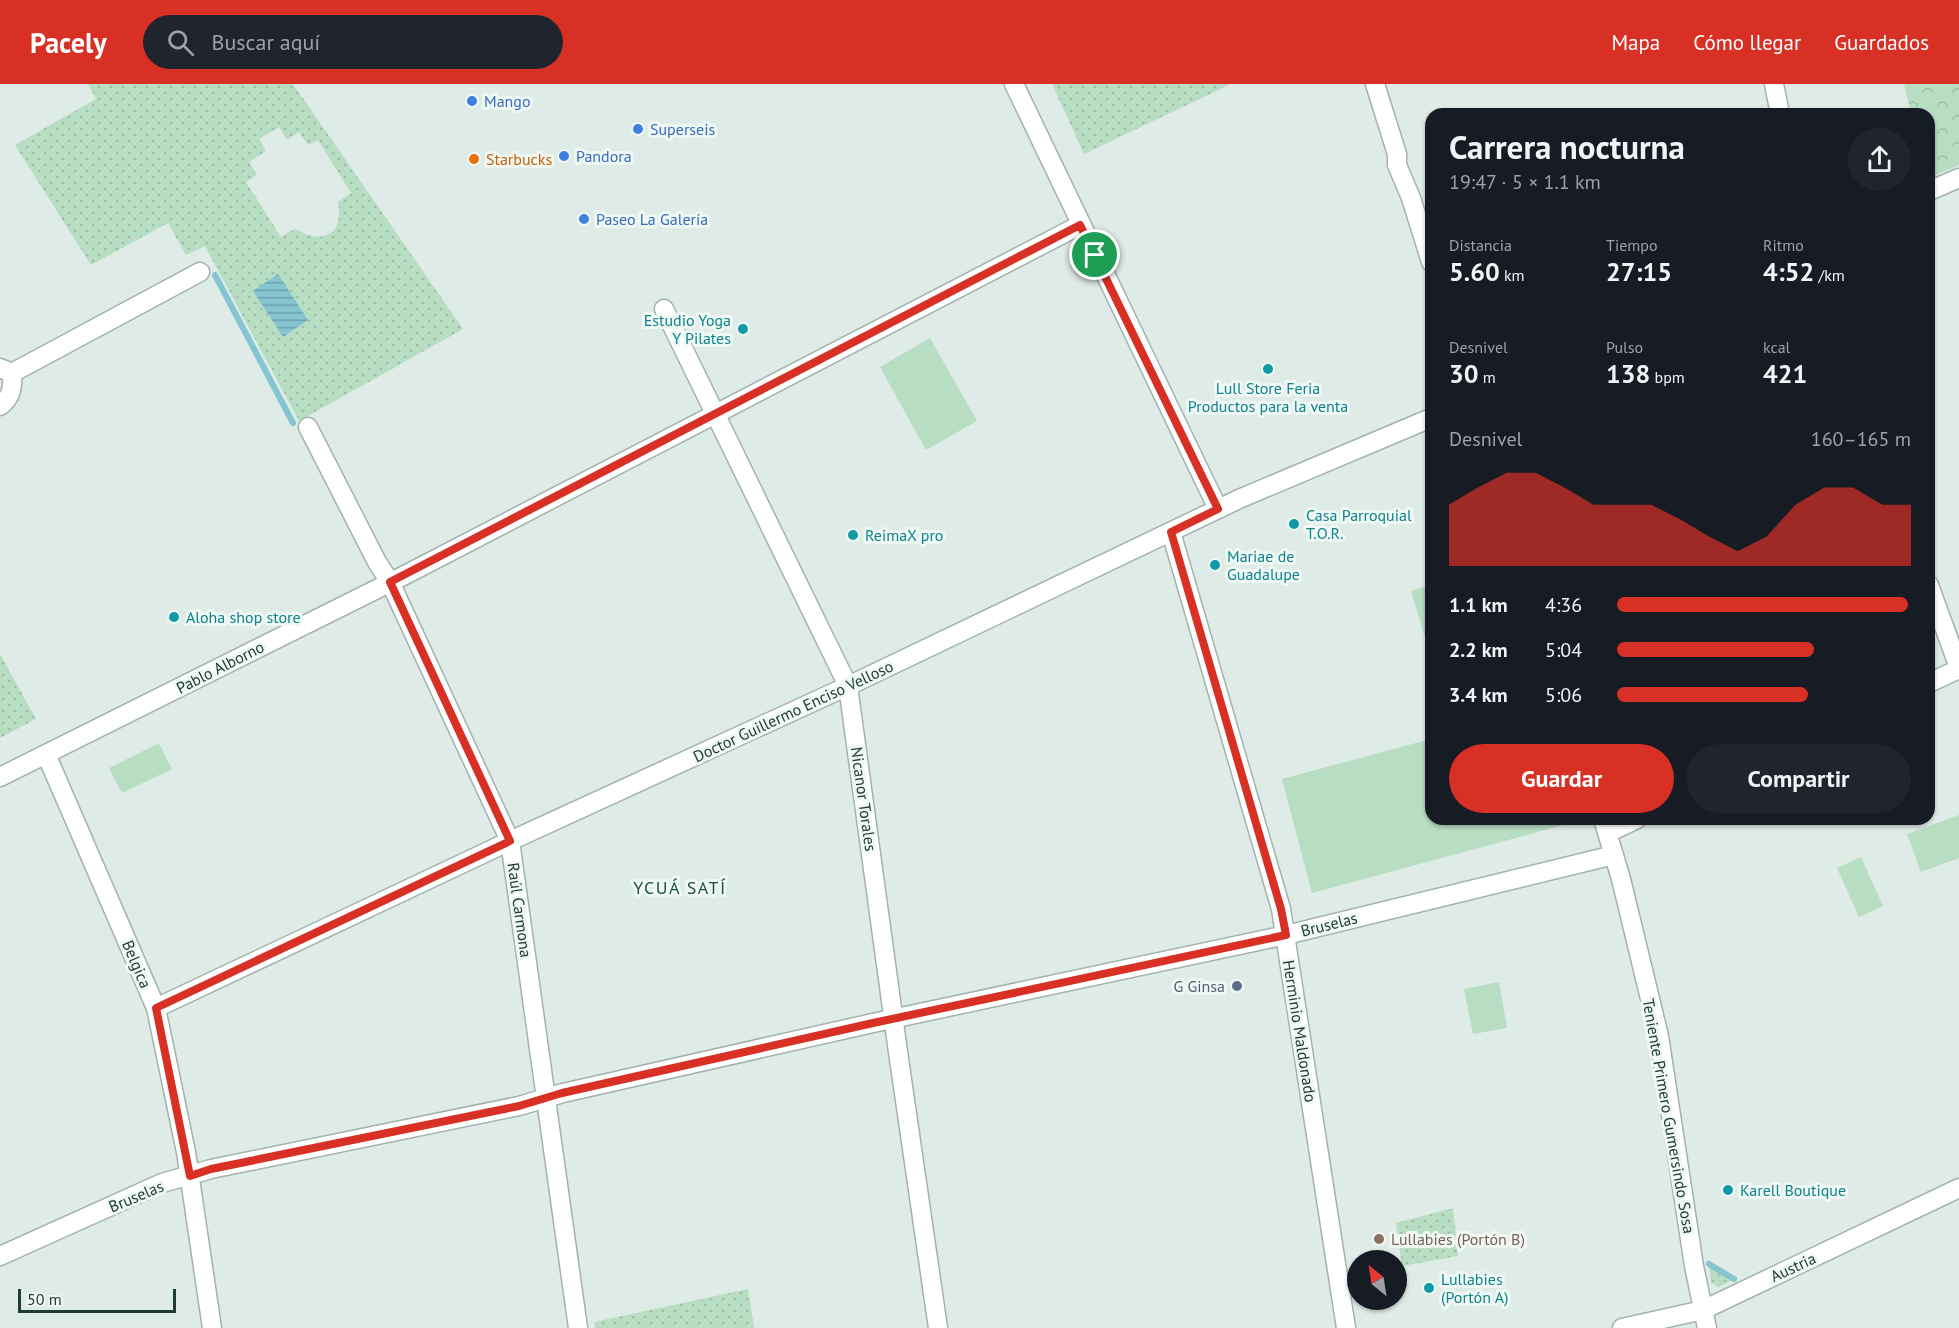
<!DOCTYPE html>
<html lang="es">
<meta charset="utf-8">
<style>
:root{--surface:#171b24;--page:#20242c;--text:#f1f3f6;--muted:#9ea1a6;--accent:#d93025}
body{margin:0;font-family:"PT Sans",sans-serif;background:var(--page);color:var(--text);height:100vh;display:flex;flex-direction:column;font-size:22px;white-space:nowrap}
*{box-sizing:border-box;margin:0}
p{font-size:20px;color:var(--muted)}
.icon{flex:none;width:33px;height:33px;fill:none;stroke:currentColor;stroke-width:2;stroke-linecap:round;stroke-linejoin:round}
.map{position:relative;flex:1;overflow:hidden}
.details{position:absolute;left:1425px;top:24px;width:510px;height:717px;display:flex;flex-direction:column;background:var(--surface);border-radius:18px;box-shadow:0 2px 4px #0004}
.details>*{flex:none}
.needle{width:39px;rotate:330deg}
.tools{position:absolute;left:1347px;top:1166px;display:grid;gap:12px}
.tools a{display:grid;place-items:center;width:60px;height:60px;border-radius:50%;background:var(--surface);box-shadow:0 2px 4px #0004;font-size:30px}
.scale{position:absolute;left:18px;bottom:15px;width:158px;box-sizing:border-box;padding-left:6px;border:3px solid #203c35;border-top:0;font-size:16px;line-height:21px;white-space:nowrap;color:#203c35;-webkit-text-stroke:4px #f0f8f4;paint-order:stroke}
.pin{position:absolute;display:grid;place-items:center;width:51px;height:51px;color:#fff;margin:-26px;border:3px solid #fff;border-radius:50%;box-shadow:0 2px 6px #0007}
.round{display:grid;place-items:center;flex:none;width:63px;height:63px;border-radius:32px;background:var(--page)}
.head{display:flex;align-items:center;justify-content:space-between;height:102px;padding:0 24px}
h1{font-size:33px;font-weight:800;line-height:45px}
.stats{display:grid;grid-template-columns:repeat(3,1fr);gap:9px;height:102px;padding:6px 24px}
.stats div{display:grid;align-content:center}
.stats b{font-size:26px;font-weight:800}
.stats small{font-size:16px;font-weight:400}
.stats p{font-size:16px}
.chart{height:168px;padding:12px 24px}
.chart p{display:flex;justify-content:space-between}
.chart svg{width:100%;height:108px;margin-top:6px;fill:var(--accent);opacity:.7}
.cta{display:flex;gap:12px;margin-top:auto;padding:12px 24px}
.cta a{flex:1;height:69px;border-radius:36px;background:var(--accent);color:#fff;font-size:24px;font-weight:800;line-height:69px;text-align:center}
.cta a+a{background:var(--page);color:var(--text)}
ul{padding:0 24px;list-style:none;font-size:20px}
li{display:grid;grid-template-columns:96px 72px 1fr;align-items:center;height:45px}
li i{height:15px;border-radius:8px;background:var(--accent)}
header{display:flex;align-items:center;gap:36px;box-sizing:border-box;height:84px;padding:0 30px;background:var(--accent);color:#fff}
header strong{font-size:28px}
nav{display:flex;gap:33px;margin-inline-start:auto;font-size:21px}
.search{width:420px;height:54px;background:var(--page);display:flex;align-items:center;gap:15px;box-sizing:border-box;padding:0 21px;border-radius:33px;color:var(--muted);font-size:22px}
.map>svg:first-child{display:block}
</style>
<header>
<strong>Pacely</strong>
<div class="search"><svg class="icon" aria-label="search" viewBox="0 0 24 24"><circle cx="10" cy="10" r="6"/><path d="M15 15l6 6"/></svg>Buscar aquí</div>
<nav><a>Mapa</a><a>Cómo llegar</a><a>Guardados</a></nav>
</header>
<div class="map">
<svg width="1959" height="1244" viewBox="0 0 1959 1244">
<defs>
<pattern id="grass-dots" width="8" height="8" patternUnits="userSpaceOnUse" patternTransform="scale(1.5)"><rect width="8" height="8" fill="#b7ddc2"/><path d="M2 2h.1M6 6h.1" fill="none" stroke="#9dbfa7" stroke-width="1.8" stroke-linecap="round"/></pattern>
<pattern id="forest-crowns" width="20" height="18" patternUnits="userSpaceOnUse" patternTransform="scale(1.5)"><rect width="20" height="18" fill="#b7ddc2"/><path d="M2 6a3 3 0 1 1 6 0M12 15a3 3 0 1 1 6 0" fill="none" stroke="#9dbfa7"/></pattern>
<pattern id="water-rules" width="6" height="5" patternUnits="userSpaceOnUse" patternTransform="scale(1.5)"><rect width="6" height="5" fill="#85c5d2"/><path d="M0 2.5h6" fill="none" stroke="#6ca1ab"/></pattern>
</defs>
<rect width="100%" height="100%" fill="#dfebe6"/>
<g fill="url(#grass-dots)" fill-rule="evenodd">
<path d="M 88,0 L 293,0 L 463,245 L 299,337 L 205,162 L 186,171 L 168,139 L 91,181 L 15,61 L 96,15 ZM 279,43 L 287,56 L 299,48 L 308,61 L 318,56 L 351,109 L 338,118 C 342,137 336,156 312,152 C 306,151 300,147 294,145 L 281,153 L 246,98 L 257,91 L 249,78 L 266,67 L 259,55 Z"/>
<polygon points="1052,0 1231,0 1084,70"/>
<polygon points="0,570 36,635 0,654"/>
<polygon points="1453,1124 1458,1172 1402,1182 1396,1139"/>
<polygon points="1709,1180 1734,1195 1718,1203 1711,1198"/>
<polygon points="748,1205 754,1244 595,1244 594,1238"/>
</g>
<polygon fill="url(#forest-crowns)" points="1904,0 1959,0 1959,81 1929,94 1929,30 1911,30"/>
<g fill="#b7ddc2">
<polygon points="930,254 977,337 926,366 880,283"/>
<polygon points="1431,501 1431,574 1411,507"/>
<polygon points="1431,655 1431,735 1570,735 1571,739 1312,809 1282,695"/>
<polygon points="159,659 172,685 122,709 109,684"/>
<polygon points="1959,731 1959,774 1921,788 1907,750"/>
<polygon points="1861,773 1883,822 1859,833 1837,784"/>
<polygon points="1499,898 1507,944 1473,950 1464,905"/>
</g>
<polygon fill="url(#water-rules)" points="278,190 308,236 283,253 253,207"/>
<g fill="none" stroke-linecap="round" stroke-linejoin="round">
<g stroke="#85c5d2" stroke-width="6">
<polyline points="215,191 293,339"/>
<polyline points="1709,1180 1734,1195"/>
</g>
<defs>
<g id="minor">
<polyline points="1014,0 1218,425"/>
<polyline points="1375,0 1397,70 1397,81 1411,114 1431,178"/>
<polyline points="1774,0 1780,30"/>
<polyline points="1929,107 1959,94"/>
<polyline points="664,225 848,602 898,968 938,1244"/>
<polyline points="0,284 12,289 200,188"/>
<path d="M 0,322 C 12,313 13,303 12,289"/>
<polyline points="308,343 377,478 390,498 510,757 578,1244"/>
<polyline points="1171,448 1281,825 1346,1244"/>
<polyline points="1929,501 1959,584"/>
<polyline points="1929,599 1959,585"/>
<polyline points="46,670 156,924 186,1068 212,1244"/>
<polyline points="0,693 405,491 1080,141"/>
<polyline points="1603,735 1621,795 1659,952 1694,1182 1707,1244"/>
<polyline points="1608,749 1637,735"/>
<polyline points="156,924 510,757 848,602 1239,415 1431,334"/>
<polyline points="0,1172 162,1099 211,1085 519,1022 563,1009 873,939 1286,851 1614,771"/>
<polyline points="1622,1244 1703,1226 1959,1104"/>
</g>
</defs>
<use href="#minor" stroke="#a2b3ad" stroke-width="21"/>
<use href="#minor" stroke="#fff" stroke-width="18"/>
</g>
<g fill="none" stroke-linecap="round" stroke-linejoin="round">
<defs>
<polygon id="route" points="1080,141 1218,425 1171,448 1281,825 1286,851 873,939 562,1009 519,1022 211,1085 190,1092 156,924 510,757 390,498"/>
</defs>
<use href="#route" stroke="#fff" stroke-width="12"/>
<use href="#route" stroke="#d93025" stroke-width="8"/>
</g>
<g fill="#3f7fe0" stroke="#f0f8f4" stroke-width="2">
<circle cx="472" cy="17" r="6"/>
<circle cx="638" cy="45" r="6"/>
<circle cx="564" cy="72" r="6"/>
<circle cx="584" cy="135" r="6"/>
</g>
<circle fill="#e8710a" stroke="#f0f8f4" stroke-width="2" cx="474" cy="75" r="6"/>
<g fill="#0f9aa8" stroke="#f0f8f4" stroke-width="2">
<circle cx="743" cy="245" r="6"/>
<circle cx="1268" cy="285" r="6"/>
<circle cx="1294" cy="440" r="6"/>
<circle cx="853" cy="451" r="6"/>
<circle cx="1215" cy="481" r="6"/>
<circle cx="174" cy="533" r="6"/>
<circle cx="1728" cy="1106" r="6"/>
<circle cx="1429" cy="1204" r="6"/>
</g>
<circle fill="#5c6f8a" stroke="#f0f8f4" stroke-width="2" cx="1237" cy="902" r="6"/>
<circle fill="#8d6e63" stroke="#f0f8f4" stroke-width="2" cx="1379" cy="1155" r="6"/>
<g text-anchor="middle" stroke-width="6" stroke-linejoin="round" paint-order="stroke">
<g font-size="16" fill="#366cbe" stroke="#f0f8f4" text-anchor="start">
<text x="484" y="23">Mango</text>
<text x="650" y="51">Superseis</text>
<text x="576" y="78">Pandora</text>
<text x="596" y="141">Paseo La Galería</text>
</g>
<g font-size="16" fill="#c56008" stroke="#f0f8f4" text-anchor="start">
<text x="486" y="81">Starbucks</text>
</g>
<g font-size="16" fill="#0d838f" stroke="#f0f8f4" text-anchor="start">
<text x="731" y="242" text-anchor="end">Estudio Yoga<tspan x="731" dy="18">Y Pilates</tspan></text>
<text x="1268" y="310" text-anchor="middle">Lull Store Feria<tspan x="1268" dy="18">Productos para la venta</tspan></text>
<text x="1306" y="437">Casa Parroquial<tspan x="1306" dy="18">T.O.R.</tspan></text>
<text x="865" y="457">ReimaX pro</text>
<text x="1227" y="478">Mariae de<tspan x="1227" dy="18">Guadalupe</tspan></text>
<text x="186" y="539">Aloha shop store</text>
<text x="1740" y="1112">Karell Boutique</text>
<text x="1441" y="1201">Lullabies<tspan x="1441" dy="18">(Portón A)</tspan></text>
</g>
<g font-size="16" fill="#203c35" stroke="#f0f8f4">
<text transform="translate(220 583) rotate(-27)" y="6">Pablo Alborno</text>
<text transform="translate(793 627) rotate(-25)" y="6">Doctor Guillermo Enciso Velloso</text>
<text transform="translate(864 715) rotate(82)" y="6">Nicanor Torales</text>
<text transform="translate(520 826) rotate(82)" y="6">Raúl Carmona</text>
<text transform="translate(1329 840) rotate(-14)" y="6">Bruselas</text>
<text transform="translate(137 880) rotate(67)" y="6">Belgica</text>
<text transform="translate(1300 947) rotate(81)" y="6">Herminio Maldonado</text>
<text transform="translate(1669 1032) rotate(80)" y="6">Teniente Primero Gumersindo Sosa</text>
<text transform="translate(136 1112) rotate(-23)" y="6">Bruselas</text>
<text transform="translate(1793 1183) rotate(-25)" y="6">Austria</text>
</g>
<g font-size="16" fill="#4e5e75" stroke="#f0f8f4" text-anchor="end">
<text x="1225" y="908">G Ginsa</text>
</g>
<g font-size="16" fill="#785e54" stroke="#f0f8f4" text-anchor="start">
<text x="1391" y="1161">Lullabies (Portón B)</text>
</g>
<g font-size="18" letter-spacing="1.5" fill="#1b4e43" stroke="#f0f8f4">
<text x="680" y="810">YCUÁ SATÍ</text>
</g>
</g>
</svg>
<div class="tools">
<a><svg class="needle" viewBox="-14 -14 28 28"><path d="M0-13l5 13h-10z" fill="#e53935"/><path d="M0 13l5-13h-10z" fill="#9ea1a6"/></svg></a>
</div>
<div class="scale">50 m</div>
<div class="pin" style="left:1095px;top:171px;background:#1e9e55"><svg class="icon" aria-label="arrive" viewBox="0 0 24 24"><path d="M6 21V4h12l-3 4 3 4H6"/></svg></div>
<section class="details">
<div class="head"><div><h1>Carrera nocturna</h1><p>19:47 · 5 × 1.1 km</p></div><a class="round"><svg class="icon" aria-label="share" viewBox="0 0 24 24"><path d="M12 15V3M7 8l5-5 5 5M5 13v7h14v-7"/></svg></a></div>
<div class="stats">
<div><p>Distancia</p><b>5.60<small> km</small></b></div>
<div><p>Tiempo</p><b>27:15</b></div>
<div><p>Ritmo</p><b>4:52<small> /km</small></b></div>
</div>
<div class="stats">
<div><p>Desnivel</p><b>30<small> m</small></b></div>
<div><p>Pulso</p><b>138<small> bpm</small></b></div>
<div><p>kcal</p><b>421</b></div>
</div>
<div class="chart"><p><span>Desnivel</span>160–165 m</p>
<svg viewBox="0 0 160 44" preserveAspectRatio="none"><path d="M0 44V19L10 12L20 6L30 6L40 12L50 19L60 19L70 19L80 25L90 32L100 38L110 32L120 19L130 12L140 12L150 19L160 19V44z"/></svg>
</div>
<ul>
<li><b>1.1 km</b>4:36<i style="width:99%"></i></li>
<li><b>2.2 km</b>5:04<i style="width:67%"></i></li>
<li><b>3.4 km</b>5:06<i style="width:65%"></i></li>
</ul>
<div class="cta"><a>Guardar</a><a>Compartir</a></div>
</section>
</div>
